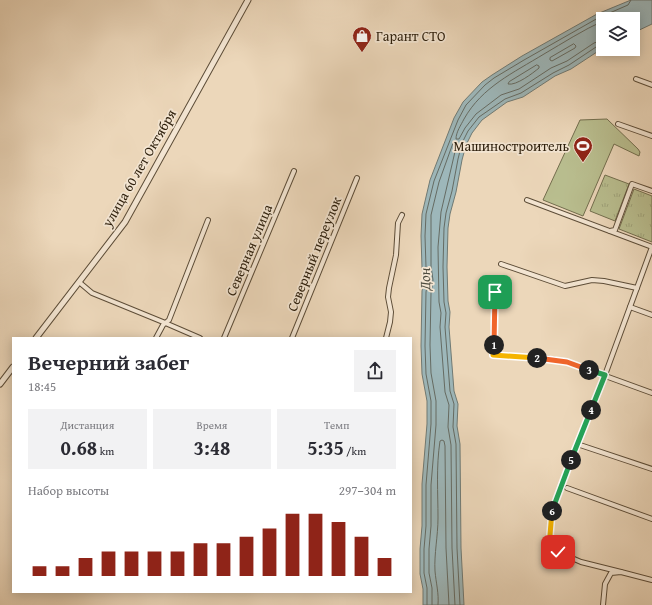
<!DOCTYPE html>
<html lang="ru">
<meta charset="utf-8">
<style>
:root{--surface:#fff;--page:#f2f2f3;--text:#2b2b33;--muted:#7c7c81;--accent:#8f2418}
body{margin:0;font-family:"Gentium Book Plus",serif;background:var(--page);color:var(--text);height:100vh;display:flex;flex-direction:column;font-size:15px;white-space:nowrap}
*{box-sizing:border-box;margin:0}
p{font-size:13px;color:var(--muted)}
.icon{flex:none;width:22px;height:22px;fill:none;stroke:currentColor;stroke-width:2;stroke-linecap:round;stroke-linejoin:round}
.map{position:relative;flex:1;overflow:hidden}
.side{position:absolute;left:12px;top:337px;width:400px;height:256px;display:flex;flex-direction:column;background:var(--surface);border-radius:0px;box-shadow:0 2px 10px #0003}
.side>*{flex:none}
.tools{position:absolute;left:596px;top:12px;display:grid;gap:8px}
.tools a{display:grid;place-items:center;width:44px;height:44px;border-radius:0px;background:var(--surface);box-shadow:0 2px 10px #0003;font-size:20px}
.pin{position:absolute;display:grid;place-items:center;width:34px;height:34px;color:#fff;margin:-17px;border-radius:8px;box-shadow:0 2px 6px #0006}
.km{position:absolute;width:20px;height:20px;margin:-10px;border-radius:50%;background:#222;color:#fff;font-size:11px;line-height:20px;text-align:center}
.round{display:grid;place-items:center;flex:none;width:42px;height:42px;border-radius:0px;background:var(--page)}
.headline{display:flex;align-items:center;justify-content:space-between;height:68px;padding:0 16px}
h1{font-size:22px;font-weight:700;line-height:30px}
.metrics{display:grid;grid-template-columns:repeat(3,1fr);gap:6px;height:68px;padding:4px 16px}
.metrics div{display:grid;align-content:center;border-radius:0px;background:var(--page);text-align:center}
.metrics b{font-size:20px;font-weight:700}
.metrics small{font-size:11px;font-weight:400}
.metrics p{font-size:11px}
.chart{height:112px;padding:8px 16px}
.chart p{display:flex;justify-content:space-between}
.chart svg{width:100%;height:72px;margin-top:4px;stroke:var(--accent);stroke-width:6}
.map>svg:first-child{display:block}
</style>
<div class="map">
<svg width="652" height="605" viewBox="0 0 652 605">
<defs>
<pattern id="park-tufts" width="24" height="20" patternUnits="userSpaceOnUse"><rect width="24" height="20" fill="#b9be8f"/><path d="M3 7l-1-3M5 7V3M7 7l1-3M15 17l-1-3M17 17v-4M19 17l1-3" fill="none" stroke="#9fa37a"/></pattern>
</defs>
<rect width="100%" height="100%" fill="#ecd7ba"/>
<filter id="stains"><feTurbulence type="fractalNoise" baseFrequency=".005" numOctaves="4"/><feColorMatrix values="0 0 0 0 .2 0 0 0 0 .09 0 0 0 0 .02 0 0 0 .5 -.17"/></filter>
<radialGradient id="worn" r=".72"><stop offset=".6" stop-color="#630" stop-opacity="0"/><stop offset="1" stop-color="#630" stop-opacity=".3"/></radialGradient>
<g fill="url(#park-tufts)" stroke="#736e4e">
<polygon points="605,175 629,184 615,221 590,211"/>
<polygon points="634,189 652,196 652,242 619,229"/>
</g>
<polygon fill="#b9be8f" stroke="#736e4e" points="607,119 638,149 640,152 639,156 614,144 583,216 543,200 580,120"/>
<polygon fill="#9db7ba" stroke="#707a74" points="631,0 652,0 652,24 633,33 633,19 603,19 603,48 571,69 555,76 523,97 507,102 482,120 472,133 466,145 462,160 456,192 450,214 448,228 447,267 448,301 450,312 449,327 454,391 458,404 457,426 460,444 461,548 464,605 423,605 423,589 420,574 420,549 422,526 422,484 427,424 427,401 422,374 421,346 422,291 424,280 422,268 421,236 422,214 430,180 454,118 463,102 482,82 492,75 522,56 597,14"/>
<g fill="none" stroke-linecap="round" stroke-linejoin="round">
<g stroke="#656b63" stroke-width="1">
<path d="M 603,21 C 583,30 563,43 544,54 C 513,73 482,87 464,119 C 461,125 456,132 456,139 L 459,139 L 465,128 L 476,114 L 501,95 L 519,89 L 551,68 L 567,61 L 594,43 L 603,40"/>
<polygon points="574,44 576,46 575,48 552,61 550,60 550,58"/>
<path d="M 537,65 L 539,66 L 539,68 C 533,73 516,86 508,84 L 509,82 Z"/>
<polyline points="427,605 427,588 424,573 424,549 426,526 426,485 431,424 431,401 426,374 425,346 426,292 428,280 426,267 425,236 426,214 434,181 458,120 466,105 485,85 494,78 524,60 598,18 628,5 631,0"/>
<polyline points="432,605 432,588 429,573 429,549 431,526 431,485 436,425 436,401 431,373 430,345 431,293 433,280 431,266 431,215 439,182 453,143 455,141 457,143 441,212 438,247 439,302 441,313 440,327 445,392 449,405 448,427 451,445 452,548 455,605"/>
<path d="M 438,605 C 439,593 436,583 435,571 C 434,554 438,536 438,518 C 438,493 436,467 440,441 L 442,440 L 444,441 L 445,446 L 446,548 L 449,605"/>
<polyline points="460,605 457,548 456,444 453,427 454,404 450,391 445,327 446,313 444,302 443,267 444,228 446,213 452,191 458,159 462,143 468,131 479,117 505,99 521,93 553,73 569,65 596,47 603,45"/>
</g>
<defs>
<g id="minor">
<polyline points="636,79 652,85"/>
<polyline points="618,124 652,136"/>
<polyline points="527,200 652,247 605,375 552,509 550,535 558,552 581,562 621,572"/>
<polyline points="610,231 615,230 632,184 652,191"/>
<polyline points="501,264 565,286 592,280 604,281 637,288"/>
<polyline points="79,282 92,293 163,322 200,338"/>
<polyline points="495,292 493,355 544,358 567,362 652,393"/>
<polyline points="630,307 652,315"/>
<polyline points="156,338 163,325 169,320 208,220"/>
<polyline points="224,338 294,171"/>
<polyline points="292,338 357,178"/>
<polyline points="386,338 390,322 391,312 388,297 389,288 396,255 398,223 402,215"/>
<polyline points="577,444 652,469"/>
<polyline points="567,488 652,519"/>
<polyline points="603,605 605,584 611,573 621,572 652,580"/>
</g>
<g id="tertiary">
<polyline points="36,338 125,222 248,0"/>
<polyline points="0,384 13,367"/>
</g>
</defs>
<use href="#minor" stroke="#5d4d38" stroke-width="6"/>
<use href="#tertiary" stroke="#5d4d38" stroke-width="7"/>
<use href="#minor" stroke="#f3e5d2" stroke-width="4"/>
<use href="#tertiary" stroke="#f3e5d2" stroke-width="5"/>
</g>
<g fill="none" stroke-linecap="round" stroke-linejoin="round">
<defs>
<polyline id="split-1" points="494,345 495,292"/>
<polyline id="split-2" points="494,345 493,355 537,358"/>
<polyline id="split-3" points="537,358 567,362 589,370"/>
<polyline id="split-4" points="589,370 605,375 591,410"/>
<polyline id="split-5" points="571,460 591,410"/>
<polyline id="split-6" points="552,511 571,460"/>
<polyline id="split-7" points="552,511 550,535 558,552"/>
</defs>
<use href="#split-1" stroke="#fff" stroke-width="8"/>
<use href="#split-2" stroke="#fff" stroke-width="8"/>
<use href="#split-3" stroke="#fff" stroke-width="8"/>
<use href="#split-4" stroke="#fff" stroke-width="8"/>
<use href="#split-5" stroke="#fff" stroke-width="8"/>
<use href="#split-6" stroke="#fff" stroke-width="8"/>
<use href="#split-7" stroke="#fff" stroke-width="8"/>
<use href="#split-1" stroke="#f0652b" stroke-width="5"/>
<use href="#split-2" stroke="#f5b400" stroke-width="5"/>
<use href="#split-3" stroke="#f0652b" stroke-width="5"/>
<use href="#split-4" stroke="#22a559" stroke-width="5"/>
<use href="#split-5" stroke="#22a559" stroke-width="5"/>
<use href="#split-6" stroke="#22a559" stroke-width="5"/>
<use href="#split-7" stroke="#f5b400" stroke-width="5"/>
</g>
<defs>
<symbol id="shop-pin" viewBox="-11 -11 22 30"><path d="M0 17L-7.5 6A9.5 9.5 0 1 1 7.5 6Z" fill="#8f2418" stroke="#f3e5d2"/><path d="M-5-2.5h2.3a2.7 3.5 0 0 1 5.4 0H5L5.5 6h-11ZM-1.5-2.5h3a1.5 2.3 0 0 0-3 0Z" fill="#fff"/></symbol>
<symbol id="stadium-pin" viewBox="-11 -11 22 30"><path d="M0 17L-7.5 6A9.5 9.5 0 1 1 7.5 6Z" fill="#8f2418" stroke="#f3e5d2"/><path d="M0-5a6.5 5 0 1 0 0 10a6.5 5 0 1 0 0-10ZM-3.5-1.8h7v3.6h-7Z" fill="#fff"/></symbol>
</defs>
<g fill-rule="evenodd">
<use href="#shop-pin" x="351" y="25" width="22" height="30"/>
<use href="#stadium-pin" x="572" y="135" width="22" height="30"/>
</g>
<g text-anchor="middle" stroke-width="3.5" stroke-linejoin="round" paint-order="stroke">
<g font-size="14" fill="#2d1f0c" stroke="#f3e5d2" text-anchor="start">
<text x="376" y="41">Гарант СТО</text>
<text x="569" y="151" text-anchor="end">Машиностроитель</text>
</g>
<g font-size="14" fill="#2d1f0c" stroke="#f3e5d2">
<text transform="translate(139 168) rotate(-60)" y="5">улица 60 лет Октября</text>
<text transform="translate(249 250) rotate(-67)" y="5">Северная улица</text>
<text transform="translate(314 254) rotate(-68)" y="5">Северный переулок</text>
</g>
<g font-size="15" font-style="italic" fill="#4f4d40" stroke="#f3e5d2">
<text transform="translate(425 279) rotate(-91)" y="5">Дон</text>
</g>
</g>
<rect width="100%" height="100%" filter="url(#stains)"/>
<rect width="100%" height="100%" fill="url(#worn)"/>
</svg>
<div class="tools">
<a><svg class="icon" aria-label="layers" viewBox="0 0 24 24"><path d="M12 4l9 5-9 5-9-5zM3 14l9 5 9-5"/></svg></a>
</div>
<div class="pin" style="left:495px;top:292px;background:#1e9e55"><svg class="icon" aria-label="arrive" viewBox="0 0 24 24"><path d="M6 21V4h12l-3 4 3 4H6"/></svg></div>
<div class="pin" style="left:558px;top:552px;background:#d93025"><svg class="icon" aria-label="check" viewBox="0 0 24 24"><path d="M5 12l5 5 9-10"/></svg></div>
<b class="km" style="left:494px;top:345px">1</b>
<b class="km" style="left:537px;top:358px">2</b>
<b class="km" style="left:589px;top:370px">3</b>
<b class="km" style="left:591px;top:410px">4</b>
<b class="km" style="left:571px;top:460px">5</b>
<b class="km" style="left:552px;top:511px">6</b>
<section class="side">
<div class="headline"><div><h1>Вечерний забег</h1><p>18:45</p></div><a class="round"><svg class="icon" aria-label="share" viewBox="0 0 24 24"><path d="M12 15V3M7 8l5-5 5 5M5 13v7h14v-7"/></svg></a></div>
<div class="metrics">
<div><p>Дистанция</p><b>0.68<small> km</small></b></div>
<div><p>Время</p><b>3:48</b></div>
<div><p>Темп</p><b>5:35<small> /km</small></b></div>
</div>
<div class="chart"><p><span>Набор высоты</span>297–304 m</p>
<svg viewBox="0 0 160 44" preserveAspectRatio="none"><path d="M5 44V38M15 44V38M25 44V33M35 44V29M45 44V29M55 44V29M65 44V29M75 44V24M85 44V24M95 44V20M105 44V15M115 44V6M125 44V6M135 44V11M145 44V20M155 44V33"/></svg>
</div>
</section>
</div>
